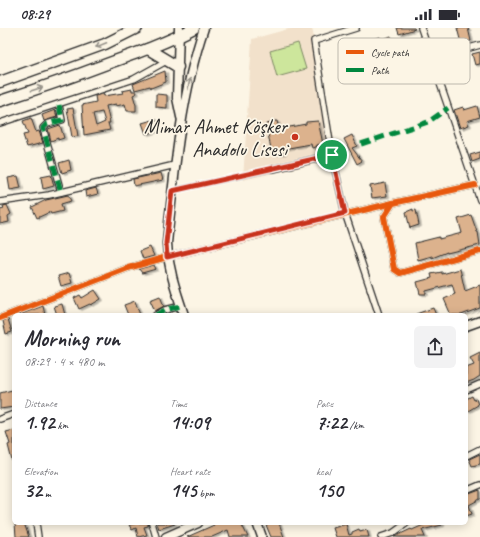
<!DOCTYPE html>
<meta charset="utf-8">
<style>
:root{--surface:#fff;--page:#f2f2f3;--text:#2b2b33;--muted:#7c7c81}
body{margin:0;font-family:Caveat,sans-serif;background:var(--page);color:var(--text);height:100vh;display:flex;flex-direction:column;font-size:15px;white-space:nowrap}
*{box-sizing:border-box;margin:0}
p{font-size:13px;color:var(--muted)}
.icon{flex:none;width:22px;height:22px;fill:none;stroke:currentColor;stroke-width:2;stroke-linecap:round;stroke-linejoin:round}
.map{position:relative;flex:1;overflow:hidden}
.panel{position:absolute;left:12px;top:285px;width:456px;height:212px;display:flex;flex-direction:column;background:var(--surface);border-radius:6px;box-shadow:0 2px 10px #0003}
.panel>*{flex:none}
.pin{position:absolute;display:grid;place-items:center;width:34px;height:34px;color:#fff;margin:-17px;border:2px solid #fff;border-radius:50%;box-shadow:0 1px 4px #0007}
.round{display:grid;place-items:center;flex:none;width:42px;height:42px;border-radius:6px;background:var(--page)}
.head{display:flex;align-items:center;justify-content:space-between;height:68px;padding:0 12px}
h1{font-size:22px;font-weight:800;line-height:30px}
.stats{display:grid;grid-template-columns:repeat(3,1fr);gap:6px;height:68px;padding:4px 12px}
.stats div{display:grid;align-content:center}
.stats b{font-size:20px;font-weight:800}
.stats small{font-size:11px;font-weight:400}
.stats p{font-size:11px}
.status{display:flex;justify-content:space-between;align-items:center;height:28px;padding:0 20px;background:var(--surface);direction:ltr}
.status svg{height:11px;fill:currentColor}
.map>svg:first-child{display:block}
</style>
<div class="status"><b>08:29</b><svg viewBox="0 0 49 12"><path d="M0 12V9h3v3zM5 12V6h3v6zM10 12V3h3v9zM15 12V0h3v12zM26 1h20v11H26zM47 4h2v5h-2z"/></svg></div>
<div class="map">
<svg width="480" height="509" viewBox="0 0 480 509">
<defs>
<filter id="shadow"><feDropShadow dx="2.5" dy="1.5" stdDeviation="0" flood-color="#0004"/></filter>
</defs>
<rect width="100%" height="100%" fill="#fcf5e5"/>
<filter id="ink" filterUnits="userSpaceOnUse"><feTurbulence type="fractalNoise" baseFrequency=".025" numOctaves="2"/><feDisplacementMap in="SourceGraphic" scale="8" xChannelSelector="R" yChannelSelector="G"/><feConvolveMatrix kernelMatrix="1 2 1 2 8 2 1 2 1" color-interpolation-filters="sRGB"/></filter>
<g filter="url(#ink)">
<polygon fill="#f2e1cb" points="292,0 312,0 338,131 243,152 252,11"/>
<polygon fill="#cde69c" stroke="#7c8864" points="298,15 306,41 277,49 270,23"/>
<g fill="#dcb28d" stroke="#2b2b2b" fill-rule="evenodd" filter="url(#shadow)">
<polygon points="397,0 414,0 415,1 399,6"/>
<polygon points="457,0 468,0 471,13 461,15"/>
<polygon points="391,8 392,13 376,19 373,11 380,9 381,12"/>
<polygon points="480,24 480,36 475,37 472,26"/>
<polygon points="165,43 166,54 151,60 150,58 135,62 133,56"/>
<path d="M 132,61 L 132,63 L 136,63 L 137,65 L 133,67 L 136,77 L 136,83 L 127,83 L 125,76 L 116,78 L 116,76 L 106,78 L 110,95 L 108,95 L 110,102 L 84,107 L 82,77 L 96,74 L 95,68 L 103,66 L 104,68 L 123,65 L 122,63 ZM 102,84 L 105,94 L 96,98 L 93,86 Z"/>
<polygon points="156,66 167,67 167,80 156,79"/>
<polygon points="477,78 480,89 467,93 469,97 460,100 454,82 463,79 464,82"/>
<polygon points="73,80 78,108 72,109 67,81"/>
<polygon points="55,82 57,89 44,93 42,87"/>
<polygon points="31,90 36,104 39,103 43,115 27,119 23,107 28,106 23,93"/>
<polygon points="156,91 159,102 146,106 142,95"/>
<polygon points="272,93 277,93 279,101 306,96 306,94 318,93 323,116 317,117 316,119 312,120 311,116 283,121 284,125 272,126 266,96 271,95"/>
<polygon points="60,97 64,110 58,112 58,110 51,113 48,101"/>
<polygon points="352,107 357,118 352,120 362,133 357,136 344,111"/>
<polygon points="480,124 480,131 472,134 470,127"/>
<polygon points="69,132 71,142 62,145 59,135"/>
<polygon points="161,145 163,152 134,158 133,151"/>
<polygon points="51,147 54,158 43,161 41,149"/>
<polygon points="18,148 21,160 10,162 8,150"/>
<polygon points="385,155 387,168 372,170 370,158"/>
<polygon points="96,160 98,166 86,169 85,163"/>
<polygon points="68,167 71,173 61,176 63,183 51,186 50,184 37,190 32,179 46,172"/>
<polygon points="7,177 11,186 8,188 9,194 0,196 0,182 4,181 3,178"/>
<polygon points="413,181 413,183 416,182 419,197 410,200 406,184"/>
<polygon points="471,187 477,204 478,204 480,217 447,225 447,224 432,230 432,228 418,232 415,215 439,209 439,211 462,205 458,191"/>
<polygon points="150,219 154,228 143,231 140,223"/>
<polygon points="154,237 156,241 142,245 139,241"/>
<polygon points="460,241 465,263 480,257 480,280 461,287 451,287 444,271 455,266 452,256 426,263 426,266 420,266 417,254 432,250 431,246 442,244 442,246"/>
<polygon points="69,245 72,255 61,258 58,248"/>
<polygon points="95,262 101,271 91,277 90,276 79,281 74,270 80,267 82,270"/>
<polygon points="160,268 164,278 155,283 150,272"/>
<polygon points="135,273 140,287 128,287 124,277"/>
<polygon points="62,276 65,287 57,287 54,278"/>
<polygon points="43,278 45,287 19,287"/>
<polygon points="433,280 436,287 416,287 416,286"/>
<polygon points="8,291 12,304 6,306 3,293"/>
<polygon points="480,325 480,348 474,352 466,355 466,340 474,337 470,330"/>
<polygon points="12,362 14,379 0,381 0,365"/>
<polygon points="472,368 474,372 476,371 478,377 468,383 466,379 466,371"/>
<polygon points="14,402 14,432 12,433 8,417 10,416 6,404"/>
<polygon points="480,426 480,436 472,438 469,431"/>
<polygon points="480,462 480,471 469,477 472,486 466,488 466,467"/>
<polygon points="15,495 24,495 29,509 16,509"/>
<polygon points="138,495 148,495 148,498 144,499 147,507 138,509 136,500 132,502 129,497"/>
<polygon points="157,495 175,495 175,496 159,501"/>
<polygon points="213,495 241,495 248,509 230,509 228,502 212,509 187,509 214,497"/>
<polygon points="270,495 279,495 284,509 271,509 266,497"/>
<polygon points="428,495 442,495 442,497 422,502 425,509 394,509 411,501 412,502"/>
<polygon points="346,496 349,507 352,506 352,504 359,501 360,504 367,502 369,509 336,509 333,500"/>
</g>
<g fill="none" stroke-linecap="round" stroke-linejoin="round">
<defs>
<polyline id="lane" points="175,162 273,141"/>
<g id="street">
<polyline points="421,0 480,172"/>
<polyline points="431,31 480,17"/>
<polyline points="59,77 62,92 47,96 43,100 61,164"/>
<polyline points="0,95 134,51 168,32"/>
<polyline points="332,127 314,13 356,0"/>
<polyline points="273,141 332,127 345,185 379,287"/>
<polyline points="475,157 393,175 384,189 394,241 400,245 480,223"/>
<polyline points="0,174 49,167 175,137"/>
<polyline points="156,287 165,282 181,278"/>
<polyline points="0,290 128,240 167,229 393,175"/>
<polyline points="466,362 480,356"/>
<polyline points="0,391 14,386"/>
<polyline points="466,428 480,421"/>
<polyline points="466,463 480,457"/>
<polyline points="36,495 38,509"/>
<polyline points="152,495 156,509"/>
<polyline points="381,509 393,505 407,495"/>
</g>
<g id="secondary">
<polyline points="179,0 177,70 181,89"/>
<path d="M 184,287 C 176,263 168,240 167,215 C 174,145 181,67 204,0"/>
<polyline points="466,298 480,293"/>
<polyline points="257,495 262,509"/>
<polyline points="166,509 198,495"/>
</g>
<g id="highway">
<polyline points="148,21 178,39"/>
<polyline points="0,54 105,16 137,0"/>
<path d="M 0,73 C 38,61 75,48 112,34 C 140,24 168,14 194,0"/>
</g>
</defs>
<use href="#lane" stroke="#2b2b2b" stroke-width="5.5"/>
<use href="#street" stroke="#2b2b2b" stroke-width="8"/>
<use href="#secondary" stroke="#2b2b2b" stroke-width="11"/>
<use href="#highway" stroke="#2b2b2b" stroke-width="13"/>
<use href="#lane" stroke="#fcf5e5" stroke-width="2.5"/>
<use href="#street" stroke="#fcf5e5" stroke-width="5.5"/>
<use href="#secondary" stroke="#fcf5e5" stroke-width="8"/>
<use href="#highway" stroke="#fcf5e5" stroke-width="10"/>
<g stroke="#00873e" stroke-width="5" stroke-dasharray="10 5" stroke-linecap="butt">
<polyline points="59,77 62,92 47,96 43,100 61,164"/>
<polyline points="361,116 428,94 448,80"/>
<polyline points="156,287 165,282 181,278"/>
</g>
<defs>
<g id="cycleway">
<polyline points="475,157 393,175 384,189 394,241 400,245 480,223"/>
<polyline points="0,290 128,240 167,229 393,175"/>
</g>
</defs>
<use href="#cycleway" stroke="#fcf5e5" stroke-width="8"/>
<use href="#cycleway" stroke="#e8590c" stroke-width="6"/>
</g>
<defs><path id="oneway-shaft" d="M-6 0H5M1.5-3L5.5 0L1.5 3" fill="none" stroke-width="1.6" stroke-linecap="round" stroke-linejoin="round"/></defs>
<g stroke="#949088">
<use href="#oneway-shaft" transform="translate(101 17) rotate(158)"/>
<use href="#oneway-shaft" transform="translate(189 56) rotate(-78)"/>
<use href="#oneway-shaft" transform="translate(37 61) rotate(-18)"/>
</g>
</g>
<g fill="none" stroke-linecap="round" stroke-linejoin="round" filter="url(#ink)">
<defs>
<polygon id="route" points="332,127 345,185 167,229 166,215 172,163"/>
</defs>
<use href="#route" stroke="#fff" stroke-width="8"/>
<use href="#route" stroke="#c8321e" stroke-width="5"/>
</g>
<circle fill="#c8321e" stroke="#fcf5e5" stroke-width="1.5" cx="295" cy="109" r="4"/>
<g text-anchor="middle" stroke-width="3.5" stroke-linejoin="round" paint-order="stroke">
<g font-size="20" fill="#2b2b2b" stroke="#fcf5e5" text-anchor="end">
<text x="287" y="105">Mimar Ahmet Köşker<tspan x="287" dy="23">Anadolu Lisesi</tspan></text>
</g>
</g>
<rect x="338" y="10" width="132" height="46" rx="6" fill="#fcf5e5" stroke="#bdb8ad" stroke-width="1"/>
<rect x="346" y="22" width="18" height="4" fill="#e8590c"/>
<rect x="346" y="40" width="18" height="4" fill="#00873e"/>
<g font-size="11" fill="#2b2b2b">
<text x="371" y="28">Cycle path</text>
<text x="371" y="46">Path</text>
</g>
</svg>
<div class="pin" style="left:332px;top:127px;background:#1e9e55"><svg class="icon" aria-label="arrive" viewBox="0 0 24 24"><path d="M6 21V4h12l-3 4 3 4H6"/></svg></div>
<section class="panel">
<div class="head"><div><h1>Morning run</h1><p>08:29 · 4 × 480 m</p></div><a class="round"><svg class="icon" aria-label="share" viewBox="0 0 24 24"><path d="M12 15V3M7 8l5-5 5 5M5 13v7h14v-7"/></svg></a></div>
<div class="stats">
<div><p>Distance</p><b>1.92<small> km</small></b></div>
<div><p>Time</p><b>14:09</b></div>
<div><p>Pace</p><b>7:22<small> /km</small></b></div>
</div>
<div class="stats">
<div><p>Elevation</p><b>32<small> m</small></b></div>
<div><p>Heart rate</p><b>145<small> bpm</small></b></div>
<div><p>kcal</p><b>150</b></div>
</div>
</section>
</div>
